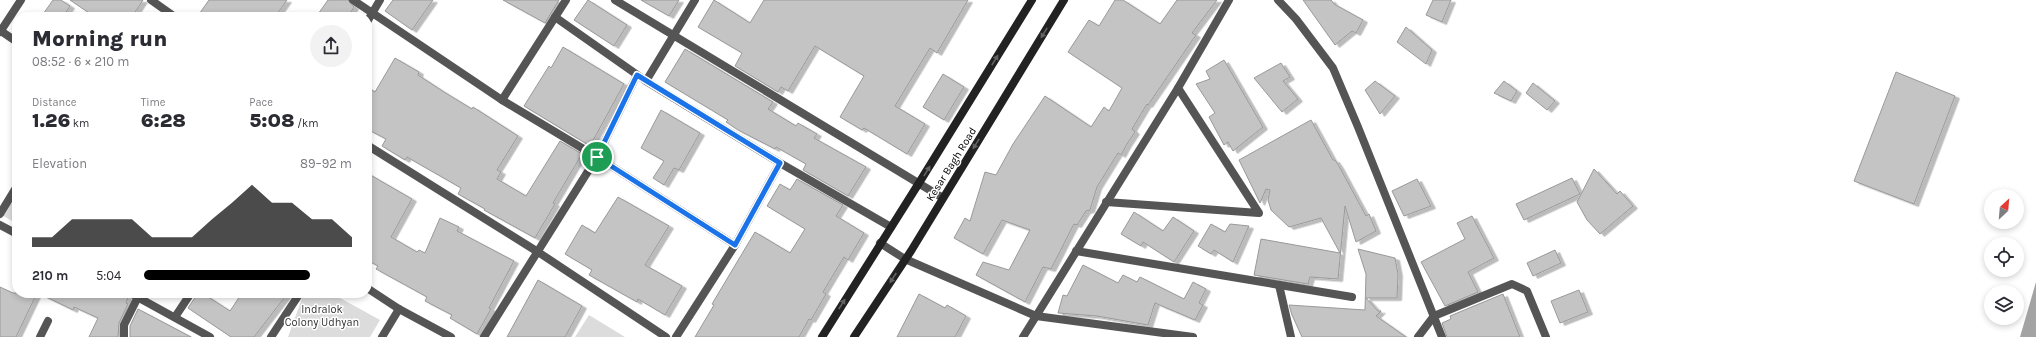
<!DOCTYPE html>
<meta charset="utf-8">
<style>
:root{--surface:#fff;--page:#f2f2f3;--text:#2b2b33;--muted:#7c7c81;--accent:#000}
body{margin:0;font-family:Karla,sans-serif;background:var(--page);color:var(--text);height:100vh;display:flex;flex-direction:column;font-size:15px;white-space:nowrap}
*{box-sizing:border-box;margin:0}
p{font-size:13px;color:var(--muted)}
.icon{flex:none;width:22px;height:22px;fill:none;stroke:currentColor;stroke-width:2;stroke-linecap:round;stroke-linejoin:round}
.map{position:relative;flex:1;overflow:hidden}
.details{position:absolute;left:12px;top:12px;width:360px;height:286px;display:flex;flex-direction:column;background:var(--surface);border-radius:16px;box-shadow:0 2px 6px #0003}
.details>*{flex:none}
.needle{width:26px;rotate:26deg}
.controls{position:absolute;left:1984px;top:189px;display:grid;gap:8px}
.controls a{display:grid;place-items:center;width:40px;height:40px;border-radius:50%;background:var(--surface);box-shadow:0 2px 6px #0003;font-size:20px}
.pin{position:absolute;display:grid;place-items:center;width:34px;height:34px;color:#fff;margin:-17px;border:2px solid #fff;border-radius:50%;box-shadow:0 1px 4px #0007}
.round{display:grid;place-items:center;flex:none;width:42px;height:42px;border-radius:21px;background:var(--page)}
.overview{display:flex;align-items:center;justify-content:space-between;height:68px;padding:0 20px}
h1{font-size:22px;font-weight:800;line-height:30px}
.figures{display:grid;grid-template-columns:repeat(3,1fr);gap:6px;height:68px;padding:4px 20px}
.figures div{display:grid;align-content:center}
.figures b{font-size:20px;font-weight:800}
.figures small{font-size:11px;font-weight:400}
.figures p{font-size:11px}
.chart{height:112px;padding:8px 20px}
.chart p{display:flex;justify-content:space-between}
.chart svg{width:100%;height:72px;margin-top:4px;fill:var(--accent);opacity:.7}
ul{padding:0 20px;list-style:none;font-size:13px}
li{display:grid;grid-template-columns:64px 48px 1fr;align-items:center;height:30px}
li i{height:10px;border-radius:5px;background:var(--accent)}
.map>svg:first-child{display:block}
</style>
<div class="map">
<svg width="2036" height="337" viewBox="0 0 2036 337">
<defs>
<filter id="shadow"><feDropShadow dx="4.5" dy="2.5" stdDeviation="0" flood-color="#0004"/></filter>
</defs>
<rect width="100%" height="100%" fill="#fff"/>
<g fill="#dcdcdc">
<polygon points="17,191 17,224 2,215"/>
<polygon points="304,293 331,293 380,320 370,337 288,337"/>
<polygon points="589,315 625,337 575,337"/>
</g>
<polygon fill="#a3a3a3" points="2036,282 2036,337 2020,337"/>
<g fill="#c4c4c4" stroke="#999" filter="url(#shadow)">
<polygon points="53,0 61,0 70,6 63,17 41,17"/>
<polygon points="70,0 143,0 132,17 95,17"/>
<polygon points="209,0 287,0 275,17 197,17"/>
<polygon points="328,0 348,0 354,7 348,17 316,17"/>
<polygon points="393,0 433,0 412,30 385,11"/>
<polygon points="503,0 559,0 545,23"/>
<polygon points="588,0 627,25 614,46 574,20"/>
<polygon points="641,0 679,0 669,16"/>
<polygon points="714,0 750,23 764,0 968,0 937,53 930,48 895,106 925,124 907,154 864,128 862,130 840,117 864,76 815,46 788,91 781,87 778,92 735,66 742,53 698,27"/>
<polygon points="1115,0 1123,0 1160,24 1177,0 1217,0 1192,33 1196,35 1148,105 1147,104 1132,129 1135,132 1127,144 1121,155 1118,153 1097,187 1090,210 1086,211 1077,225 1074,224 1051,269 1043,267 1025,302 976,275 983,262 1009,270 1030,230 1002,220 983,254 954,238 965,218 970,221 985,172 996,175 1013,144 1045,96 1091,127 1104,107 1109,111 1122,88 1068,52 1089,20 1099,26"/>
<polygon points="1303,0 1331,0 1334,4 1363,20 1356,33 1352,31 1335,45"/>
<polygon points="1433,0 1451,0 1442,22 1426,15"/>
<polygon points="1406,27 1432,50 1426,64 1397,42"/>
<polygon points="563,47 624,84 590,146 524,106 549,66 551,68"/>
<polygon points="685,49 773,102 768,109 796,126 798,123 817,134 814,138 866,167 848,196 803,170 806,164 776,147 775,149 738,130 726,122 728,120 665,82"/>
<polygon points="395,58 419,72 418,75 444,92 472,109 473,107 518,136 497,170 501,172 497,179 526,196 560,141 582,154 553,203 555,204 535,238 484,210 485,209 458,194 461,188 407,157 405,160 382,146 386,139 367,129 367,87 375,92"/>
<polygon points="1224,60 1263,127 1233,151 1228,142 1224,145 1209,117 1215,113 1196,84 1210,79 1206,71"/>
<polygon points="1281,63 1290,77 1283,81 1298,99 1282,112 1254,78"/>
<polygon points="1896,72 1955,96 1914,204 1854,181"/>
<polygon points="943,74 964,87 944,120 923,107"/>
<polygon points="1375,81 1395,96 1380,114 1365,90"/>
<polygon points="1504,81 1517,91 1511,101 1494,93"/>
<polygon points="1533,83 1555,101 1547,110 1526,93"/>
<polygon points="661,110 700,133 679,170 674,168 664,185 653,178 664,161 641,148"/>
<polygon points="1311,120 1333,160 1335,160 1339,166 1366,216 1369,214 1376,231 1356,242 1345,206 1338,279 1310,277 1308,284 1254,275 1261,239 1340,253 1321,218 1289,227 1271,210 1268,200 1270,190 1266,189 1260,203 1239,160"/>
<polygon points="1594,169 1617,194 1620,191 1633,206 1600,234 1587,220 1577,202"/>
<polygon points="367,173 412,199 391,237 417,252 419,250 425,253 440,218 459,227 457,231 514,261 489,308 491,309 477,334 450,318 452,315 425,301 427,297 376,269 378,266 367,260"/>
<polygon points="1572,178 1580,194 1524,220 1516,204"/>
<polygon points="797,179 843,205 836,216 864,233 848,260 844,257 823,292 826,294 811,320 809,319 799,337 695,337 714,305 712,304 755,232 790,253 805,229 767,206 780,184 790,190"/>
<polygon points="1417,179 1431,206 1404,216 1392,191"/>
<polygon points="618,197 669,226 645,265 682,286 665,315 638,299 637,302 589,275 592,270 565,254 582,225 595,233"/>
<polygon points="1134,212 1163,231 1173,217 1194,231 1174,262 1143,242 1141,246 1121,234"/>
<polygon points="1472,216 1494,258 1468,272 1478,292 1445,306 1421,262 1465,239 1457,223"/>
<polygon points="1211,224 1225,232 1230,224 1249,226 1233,262 1214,250 1211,254 1198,246"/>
<polygon points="1358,249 1395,258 1398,274 1397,298 1366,298 1378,311 1381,311 1376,316 1406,337 1302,337 1292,315 1289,305 1365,310 1366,274"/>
<polygon points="1555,250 1561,263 1533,276 1527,263"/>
<polygon points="1083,265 1118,283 1123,275 1137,282 1140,277 1184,299 1193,282 1206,289 1199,303 1203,305 1195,320 1155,303 1148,325 1097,316 1058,313 1063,295 1067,296"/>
<polygon points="538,280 582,306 565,337 507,337"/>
<polygon points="0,287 13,293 37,293 16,337 0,337"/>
<polygon points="1579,290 1588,312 1560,323 1551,301"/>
<polygon points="38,293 121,293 125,295 128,298 126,303 128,304 119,323 118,337 89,337 98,318 74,307 73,310"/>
<polygon points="198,293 202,293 230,311 242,293 288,293 254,337 231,337 188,308"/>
<polygon points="919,294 945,308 947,305 966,316 955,337 897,337"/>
<polygon points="1503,294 1520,337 1447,337 1442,323 1451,319 1450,316"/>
<polygon points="138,309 191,337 130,337 130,326"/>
</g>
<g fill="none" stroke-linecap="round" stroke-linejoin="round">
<g stroke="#555" stroke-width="8">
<polyline points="151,0 175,17"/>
<polyline points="353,0 502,100 597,157 735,245"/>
<polyline points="615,0 943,198"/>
<polyline points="1278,0 1296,19 1333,68 1358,127 1442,337"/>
<polyline points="555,17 646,81 780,163 891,227"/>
<polyline points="367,22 380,0"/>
<polyline points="1,31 17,42"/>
<polyline points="0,32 21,0"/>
<polyline points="646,81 695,0"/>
<polyline points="502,100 566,0"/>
<polyline points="367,145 538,252 666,337"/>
<polyline points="1106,202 1259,213 1178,88"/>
<polyline points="0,214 17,186"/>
<polyline points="0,225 17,234"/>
<polyline points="880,243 905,259 1036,316 1193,337"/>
<polyline points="1076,251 1352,297"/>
<polyline points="1279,285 1291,337"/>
<polyline points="367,288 399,309 451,337"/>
<polyline points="130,293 210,337"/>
<polyline points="175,317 191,293"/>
<polyline points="40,337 48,321"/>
<polyline points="124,337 124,325 138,297"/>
<polyline points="271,337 300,293"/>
<polyline points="382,337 399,309"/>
<polyline points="484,337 597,157 637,75"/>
<polyline points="676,337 735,245 780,163"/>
<polyline points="1023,337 1178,88 1229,0"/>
<polyline points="1418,337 1434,316 1512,284 1527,291 1546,337"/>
</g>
<g stroke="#222" stroke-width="8">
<polyline points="822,337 919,183 1032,0"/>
<polyline points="854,337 911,251 1064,0"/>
</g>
</g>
<defs><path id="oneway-solid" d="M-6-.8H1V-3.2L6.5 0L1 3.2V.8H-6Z"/></defs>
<g fill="#646464">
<use href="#oneway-solid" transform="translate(1044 33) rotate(122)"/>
<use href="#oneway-solid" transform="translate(995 60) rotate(-58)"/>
<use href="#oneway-solid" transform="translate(976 144) rotate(122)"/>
<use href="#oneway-solid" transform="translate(927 171) rotate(-58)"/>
<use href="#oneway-solid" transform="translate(893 278) rotate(123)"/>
<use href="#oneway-solid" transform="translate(842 304) rotate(-58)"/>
</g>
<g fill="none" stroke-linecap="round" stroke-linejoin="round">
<defs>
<polygon id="route" points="637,75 780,163 735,245 597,157"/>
</defs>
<use href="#route" stroke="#fff" stroke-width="8"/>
<use href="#route" stroke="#1a73e8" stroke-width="5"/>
</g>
<g text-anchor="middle" stroke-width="3" stroke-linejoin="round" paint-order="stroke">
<g font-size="11" fill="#000" stroke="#fff">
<text transform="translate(951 164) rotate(-58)" y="4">Kesar Bagh Road</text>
</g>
<g font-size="11" fill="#333" stroke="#fff">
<text x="322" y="313">Indralok<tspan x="322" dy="13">Colony Udhyan</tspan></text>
</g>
</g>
</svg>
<div class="controls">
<a><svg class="needle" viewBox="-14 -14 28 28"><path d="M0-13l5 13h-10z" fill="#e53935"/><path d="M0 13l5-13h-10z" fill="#7c7c81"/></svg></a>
<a><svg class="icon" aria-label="locate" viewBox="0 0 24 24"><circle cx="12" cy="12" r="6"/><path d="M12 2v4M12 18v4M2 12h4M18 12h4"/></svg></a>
<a><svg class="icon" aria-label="layers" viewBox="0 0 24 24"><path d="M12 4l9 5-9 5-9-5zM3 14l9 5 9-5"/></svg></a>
</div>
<div class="pin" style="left:597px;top:157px;background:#1e9e55"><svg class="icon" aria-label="arrive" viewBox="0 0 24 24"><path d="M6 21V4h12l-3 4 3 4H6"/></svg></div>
<section class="details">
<div class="overview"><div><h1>Morning run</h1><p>08:52 · 6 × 210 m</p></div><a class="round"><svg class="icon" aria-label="share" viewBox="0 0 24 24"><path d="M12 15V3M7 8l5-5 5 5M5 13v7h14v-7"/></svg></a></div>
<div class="figures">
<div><p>Distance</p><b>1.26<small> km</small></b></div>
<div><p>Time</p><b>6:28</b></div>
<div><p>Pace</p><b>5:08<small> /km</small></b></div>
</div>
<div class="chart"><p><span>Elevation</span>89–92 m</p>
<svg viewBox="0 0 160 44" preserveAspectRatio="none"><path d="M0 44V38L10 38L20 27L30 27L40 27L50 27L60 38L70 38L80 38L90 27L100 17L110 6L120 17L130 17L140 27L150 27L160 38V44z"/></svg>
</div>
<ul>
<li><b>210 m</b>5:04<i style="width:80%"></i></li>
</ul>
</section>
</div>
